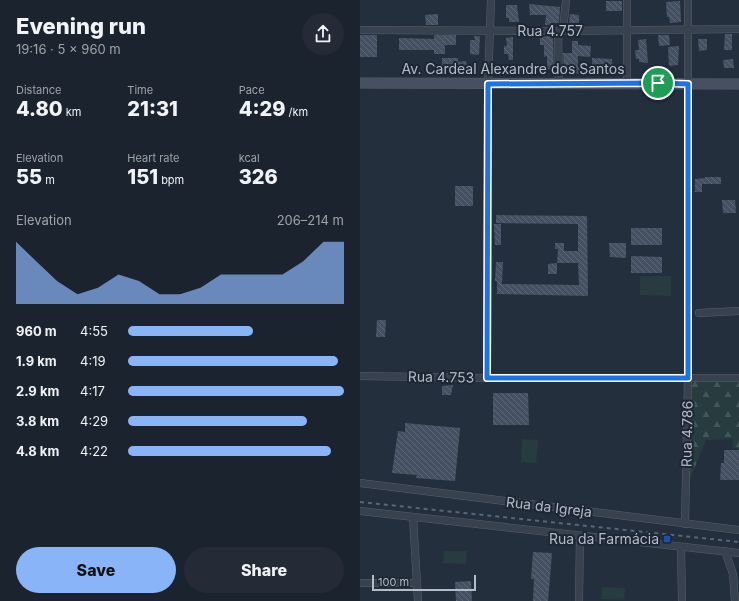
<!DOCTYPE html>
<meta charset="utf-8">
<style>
:root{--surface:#1b232e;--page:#242b36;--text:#f1f3f6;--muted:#a0a4aa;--accent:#8ab4f8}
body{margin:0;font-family:Inter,sans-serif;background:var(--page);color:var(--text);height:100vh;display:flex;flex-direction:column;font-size:15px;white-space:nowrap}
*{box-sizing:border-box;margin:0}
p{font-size:13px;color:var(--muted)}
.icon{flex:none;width:22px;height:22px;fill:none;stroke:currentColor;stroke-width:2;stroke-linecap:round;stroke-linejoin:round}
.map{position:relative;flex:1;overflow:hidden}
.details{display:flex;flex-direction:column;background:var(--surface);width:360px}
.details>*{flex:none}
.scale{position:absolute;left:12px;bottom:10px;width:104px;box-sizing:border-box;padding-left:4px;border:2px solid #b4bcc9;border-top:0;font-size:11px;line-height:14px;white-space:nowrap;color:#b4bcc9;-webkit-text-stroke:3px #1d2633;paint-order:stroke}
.pin{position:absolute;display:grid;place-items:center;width:34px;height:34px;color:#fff;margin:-17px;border:2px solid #fff;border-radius:50%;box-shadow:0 1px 4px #0007}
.round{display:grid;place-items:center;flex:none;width:42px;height:42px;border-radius:21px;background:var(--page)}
.overview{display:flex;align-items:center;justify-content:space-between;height:68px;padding:0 16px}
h1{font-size:22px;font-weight:800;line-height:30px}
.stats{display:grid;grid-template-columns:repeat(3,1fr);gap:6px;height:68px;padding:4px 16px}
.stats div{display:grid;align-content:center}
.stats b{font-size:20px;font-weight:800}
.stats small{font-size:11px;font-weight:400}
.stats p{font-size:11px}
.chart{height:112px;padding:8px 16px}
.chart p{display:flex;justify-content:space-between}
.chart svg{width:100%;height:72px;margin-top:4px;fill:var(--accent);opacity:.7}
.button{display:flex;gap:8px;margin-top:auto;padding:8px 16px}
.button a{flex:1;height:46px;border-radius:24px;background:var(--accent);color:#111;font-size:16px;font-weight:800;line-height:46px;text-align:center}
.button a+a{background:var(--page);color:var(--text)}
ul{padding:0 16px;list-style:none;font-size:13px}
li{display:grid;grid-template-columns:64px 48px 1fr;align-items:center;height:30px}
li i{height:10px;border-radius:5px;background:var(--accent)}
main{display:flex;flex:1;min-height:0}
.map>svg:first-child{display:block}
</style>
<main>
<section class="details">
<div class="overview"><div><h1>Evening run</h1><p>19:16 · 5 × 960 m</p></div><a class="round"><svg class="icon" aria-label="share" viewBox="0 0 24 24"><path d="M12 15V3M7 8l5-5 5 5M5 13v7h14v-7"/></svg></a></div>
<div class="stats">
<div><p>Distance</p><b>4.80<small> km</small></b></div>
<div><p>Time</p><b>21:31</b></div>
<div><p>Pace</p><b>4:29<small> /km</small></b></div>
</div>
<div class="stats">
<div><p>Elevation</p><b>55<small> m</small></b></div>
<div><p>Heart rate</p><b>151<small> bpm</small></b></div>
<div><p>kcal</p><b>326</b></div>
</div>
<div class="chart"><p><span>Elevation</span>206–214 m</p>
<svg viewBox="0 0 160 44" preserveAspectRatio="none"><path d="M0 44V6L10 18L20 30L30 38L40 34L50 26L60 30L70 38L80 38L90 34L100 26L110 26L120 26L130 26L140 18L150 6L160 6V44z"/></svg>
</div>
<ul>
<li><b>960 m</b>4:55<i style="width:58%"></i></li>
<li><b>1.9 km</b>4:19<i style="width:97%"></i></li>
<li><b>2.9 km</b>4:17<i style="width:100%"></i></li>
<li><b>3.8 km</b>4:29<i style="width:83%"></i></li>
<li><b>4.8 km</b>4:22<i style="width:94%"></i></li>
</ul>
<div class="button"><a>Save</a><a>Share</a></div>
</section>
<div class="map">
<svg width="379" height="601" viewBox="0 0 379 601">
<defs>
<pattern id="forest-firs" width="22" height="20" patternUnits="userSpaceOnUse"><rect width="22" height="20" fill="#263c3f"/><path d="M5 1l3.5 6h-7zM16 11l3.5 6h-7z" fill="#435659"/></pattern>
<pattern id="building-back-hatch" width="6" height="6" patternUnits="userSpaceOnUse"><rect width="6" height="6" fill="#455162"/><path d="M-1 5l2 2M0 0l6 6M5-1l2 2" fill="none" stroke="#5d6877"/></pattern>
</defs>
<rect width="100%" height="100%" fill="#242f3e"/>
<g fill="#263c3f">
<polygon points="280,276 311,276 311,296 280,295"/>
<polygon points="162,439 178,440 176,463 161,462"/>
<polygon points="84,551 107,551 106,564 83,563"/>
<polygon points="242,587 265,588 264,600 241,599"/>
</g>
<polygon fill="url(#forest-firs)" points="328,378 379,379 379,449 372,447 373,439 346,440 329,481"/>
<g fill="url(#building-back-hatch)">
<rect x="246" y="1" width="16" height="10"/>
<polygon points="320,1 321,22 310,23 309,17 307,17 306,2"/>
<polygon points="169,4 200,7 199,23 191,23 191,25 185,25 186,15 170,15"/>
<polygon points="146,5 157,5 159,22 149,22 149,18 146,18"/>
<polygon points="78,14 78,25 66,25 65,15"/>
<polygon points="210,14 219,15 219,23 209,23"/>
<polygon points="365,34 372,34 372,50 364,50"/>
<rect x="0" y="35" width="17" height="22"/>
<polygon points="74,35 96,35 96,45 85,45 85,54 74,54 74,50 39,50 39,38 74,39"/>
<polygon points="298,35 309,35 310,45 299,46"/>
<polygon points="114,36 120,36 119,55 110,54 110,40 115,40"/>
<polygon points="191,36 193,36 194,69 187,69 187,56 184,57 184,45 180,45 180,37"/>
<polygon points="153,37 153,60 149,60 148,54 144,54 144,46 147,46 146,38"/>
<polygon points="286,39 288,63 279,62 279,59 276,59 275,50 279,50 278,40"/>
<polygon points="338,39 347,39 347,50 339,51"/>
<polygon points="212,41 218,41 218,45 231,46 230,57 218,56 218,67 225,67 225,74 204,73 203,53 212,53"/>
<polygon points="319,46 318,65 309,66 308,47"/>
<polygon points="82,58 98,58 98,62 106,61 108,71 100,73 99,67 82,68"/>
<polygon points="232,58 252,59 253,74 248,75 247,66 232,65"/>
<polygon points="373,59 374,68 364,68 363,60"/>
<polygon points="345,177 361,177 361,184 342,184 342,192 335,192 335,179 345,178"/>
<rect x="95" y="186" width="18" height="20"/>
<polygon points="362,200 375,200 376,213 363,213"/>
<polygon points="136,215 227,216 228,296 137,294 137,281 135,281 136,262 143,262 142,284 219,285 218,263 197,263 198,249 195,249 195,243 204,243 204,251 218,251 218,224 136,223"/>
<polygon points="134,224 141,224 141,245 135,245"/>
<rect x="271" y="228" width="31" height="17"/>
<polygon points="249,243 266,243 266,258 250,257"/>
<polygon points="271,256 302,257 302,273 271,273"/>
<polygon points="197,263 197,274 188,274 188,264"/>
<polygon points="17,320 26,320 25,337 16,337"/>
<polygon points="93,385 91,395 82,395 82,386"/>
<polygon points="133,393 168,393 169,425 133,425"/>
<polygon points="45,423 100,428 95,481 56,478 57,475 32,473 38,431 45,432"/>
<polygon points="364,450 379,450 379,480 360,480 361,463 364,463"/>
<polygon points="173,552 192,553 188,601 173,601 174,579 171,579"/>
<polygon points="111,581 112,601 96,601 95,582"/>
</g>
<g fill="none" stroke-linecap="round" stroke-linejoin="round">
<defs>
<g id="minor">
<polyline points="267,0 267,83"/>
<polyline points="0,30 198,31 379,29"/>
<polyline points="198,31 199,85"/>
<polyline points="203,31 206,0"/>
<polyline points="339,313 379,311"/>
<polyline points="0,376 127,378 379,378"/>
<polyline points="127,378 128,84 131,0"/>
<polyline points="0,483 379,530"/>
<polyline points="0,511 379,553"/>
<polyline points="53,517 58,601"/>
<polyline points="325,524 328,378 328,0"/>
<polyline points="321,547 322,601"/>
<polyline points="365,551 373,574 375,601"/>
<polyline points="0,583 57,583"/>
<polyline points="219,601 220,536"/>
</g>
<polyline id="secondary" points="0,83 379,84"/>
</defs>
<use href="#minor" stroke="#565f6c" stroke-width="8"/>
<use href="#secondary" stroke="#565f6c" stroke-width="11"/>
<use href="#minor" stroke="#38414e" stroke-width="7"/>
<use href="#secondary" stroke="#465061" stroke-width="10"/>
<polyline stroke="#5a6575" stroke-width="2" stroke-dasharray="4 4" stroke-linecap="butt" points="0,502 379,542"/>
</g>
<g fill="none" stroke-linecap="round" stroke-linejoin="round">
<defs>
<polygon id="route" points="298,83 328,84 328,378 127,378 128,84"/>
</defs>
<use href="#route" stroke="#fff" stroke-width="8"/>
<use href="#route" stroke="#1a73e8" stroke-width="5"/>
</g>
<rect fill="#1a4fb4" stroke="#1d2633" stroke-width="1.5" x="303" y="535" width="8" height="8" rx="2"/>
<g text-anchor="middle" stroke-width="4" stroke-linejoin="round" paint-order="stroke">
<g font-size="14" fill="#b4bcc9" stroke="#1d2633">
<text x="190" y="36">Rua 4.757</text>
<text x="153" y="74">Av. Cardeal Alexandre dos Santos</text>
<text transform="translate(81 377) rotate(1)" y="5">Rua 4.753</text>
<text transform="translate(327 434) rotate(-89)" y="5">Rua 4.786</text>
<text transform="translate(189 507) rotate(7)" y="5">Rua da Igreja</text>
</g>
<g font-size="14" fill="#b4bcc9" stroke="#1d2633" text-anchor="end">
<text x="299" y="544">Rua da Farmácia</text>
</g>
</g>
</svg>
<div class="scale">100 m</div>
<div class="pin" style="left:298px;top:83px;background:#1e9e55"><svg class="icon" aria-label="arrive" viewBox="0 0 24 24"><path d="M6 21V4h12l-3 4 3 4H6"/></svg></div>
</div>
</main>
